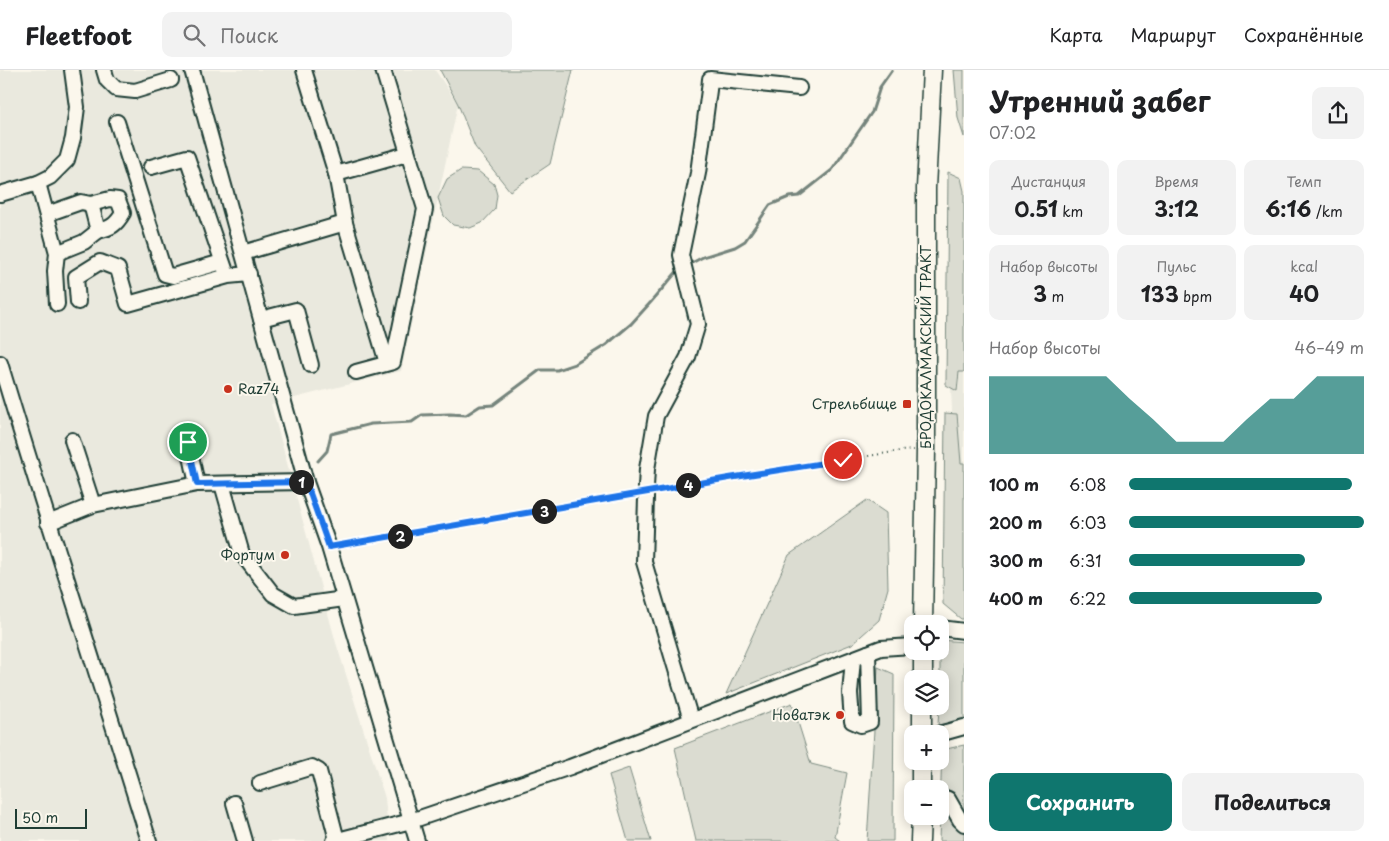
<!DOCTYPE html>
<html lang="ru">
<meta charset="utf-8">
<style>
:root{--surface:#fff;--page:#f2f2f2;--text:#202124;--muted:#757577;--line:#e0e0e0;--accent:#0f766e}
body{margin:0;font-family:"Playpen Sans",sans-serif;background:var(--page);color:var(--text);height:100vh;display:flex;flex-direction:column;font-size:19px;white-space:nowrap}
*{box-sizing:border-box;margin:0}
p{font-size:16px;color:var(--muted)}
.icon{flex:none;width:28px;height:28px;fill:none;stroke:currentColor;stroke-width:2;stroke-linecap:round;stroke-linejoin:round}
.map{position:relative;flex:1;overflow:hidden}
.sheet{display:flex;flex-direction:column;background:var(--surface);width:425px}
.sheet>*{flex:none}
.fabs{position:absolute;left:904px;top:545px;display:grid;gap:10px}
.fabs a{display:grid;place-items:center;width:45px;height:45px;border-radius:10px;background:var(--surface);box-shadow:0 2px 12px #0003;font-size:25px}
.scale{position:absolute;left:15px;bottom:12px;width:72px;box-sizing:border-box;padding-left:5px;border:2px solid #1f3d34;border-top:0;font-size:14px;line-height:18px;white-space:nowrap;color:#1f3d34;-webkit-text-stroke:4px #fbf7ec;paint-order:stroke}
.pin{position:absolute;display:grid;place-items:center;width:42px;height:42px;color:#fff;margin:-21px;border:2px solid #fff;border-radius:50%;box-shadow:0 1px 5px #0007}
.km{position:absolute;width:25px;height:25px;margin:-12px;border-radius:50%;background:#222;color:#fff;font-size:14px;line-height:25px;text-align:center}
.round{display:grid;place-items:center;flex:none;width:52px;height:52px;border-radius:10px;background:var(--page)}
.overview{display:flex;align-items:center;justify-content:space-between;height:85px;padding:0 25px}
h1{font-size:28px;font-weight:700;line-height:38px}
.figures{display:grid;grid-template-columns:repeat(3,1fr);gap:8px;height:85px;padding:5px 25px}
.figures div{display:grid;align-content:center;border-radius:10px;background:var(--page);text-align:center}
.figures b{font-size:21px;font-weight:700}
.figures small{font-size:14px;font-weight:400}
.figures p{font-size:14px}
.chart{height:140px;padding:10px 25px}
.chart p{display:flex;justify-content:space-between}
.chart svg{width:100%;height:90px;margin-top:5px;fill:var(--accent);opacity:.7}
.cta{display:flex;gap:10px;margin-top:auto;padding:10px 25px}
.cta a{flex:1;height:58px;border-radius:10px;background:var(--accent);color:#fff;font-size:20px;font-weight:700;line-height:58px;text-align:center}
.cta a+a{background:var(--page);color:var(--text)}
ul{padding:0 25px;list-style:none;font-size:16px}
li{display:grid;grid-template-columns:80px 60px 1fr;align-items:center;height:38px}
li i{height:12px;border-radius:6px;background:var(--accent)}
header{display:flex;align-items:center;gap:30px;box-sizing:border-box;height:70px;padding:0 25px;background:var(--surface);border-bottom:1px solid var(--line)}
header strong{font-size:24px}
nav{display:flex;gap:28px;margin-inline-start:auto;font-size:18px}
.search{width:350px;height:45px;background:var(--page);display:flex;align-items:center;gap:12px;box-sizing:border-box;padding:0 18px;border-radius:10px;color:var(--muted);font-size:19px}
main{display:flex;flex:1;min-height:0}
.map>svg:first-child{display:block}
</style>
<header>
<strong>Fleetfoot</strong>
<div class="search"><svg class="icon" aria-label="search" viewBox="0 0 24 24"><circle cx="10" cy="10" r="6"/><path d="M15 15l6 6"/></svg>Поиск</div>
<nav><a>Карта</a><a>Маршрут</a><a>Сохранённые</a></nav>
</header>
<main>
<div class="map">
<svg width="964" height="771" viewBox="0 0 964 771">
<rect width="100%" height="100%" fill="#fbf7ec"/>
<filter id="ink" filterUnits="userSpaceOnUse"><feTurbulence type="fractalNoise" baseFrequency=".02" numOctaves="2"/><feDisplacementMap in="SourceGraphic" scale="10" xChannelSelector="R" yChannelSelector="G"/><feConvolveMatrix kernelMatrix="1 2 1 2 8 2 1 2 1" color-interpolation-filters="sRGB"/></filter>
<g filter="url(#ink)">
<g fill="#eae9de">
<polygon points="0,0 435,0 458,34 401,301 271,334 336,573 385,728 389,771 0,771"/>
<polygon points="950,296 964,296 964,407 955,407"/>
</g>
<g fill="#dbdcd1" stroke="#7d8c82">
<polygon points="440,0 573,0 550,94 510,121 475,77 458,34"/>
<polygon points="954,0 964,0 964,67 958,48"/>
<polygon points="461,100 478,101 494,114 497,125 495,139 482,153 470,158 453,155 444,146 438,128 447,109"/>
<polygon points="948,102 961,108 964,121 964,302 959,302 957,321 946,315"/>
<polygon points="945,343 957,344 961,393 964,393 964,549 961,549 943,534"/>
<polygon points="867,430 886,443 888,518 879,550 852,574 726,624 789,485"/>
<polygon points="940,570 964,572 964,650 938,655 939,636 940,636"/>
<polygon points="878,597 894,604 893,771 867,771"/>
<polygon points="792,633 811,694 847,703 835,767 840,771 696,771 675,678"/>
<polygon points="964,675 964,771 939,771 942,680"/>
<polygon points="629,698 651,771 628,771 609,705"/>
</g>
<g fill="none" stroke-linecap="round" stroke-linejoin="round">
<g stroke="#74847b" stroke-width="3">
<polyline points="688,195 703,187 735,177 745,171 770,135 789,127 799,126 832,100 872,42 880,17 892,0"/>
<polyline points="318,391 327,381 331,364 371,354 412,352 422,345 450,344 466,345 480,336 493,335 540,300 557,300 575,294 606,275 631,254 651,232 680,198"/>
</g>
<defs>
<g id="minor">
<polyline points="104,0 107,10 116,19 135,21 171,10"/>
<polyline points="192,0 306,412 329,477 417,771"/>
<polyline points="304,0 336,104 345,153 387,293"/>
<polyline points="117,52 165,204 173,206 222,192"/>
<polyline points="151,97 187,87 225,199"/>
<polyline points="336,104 407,84"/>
<polyline points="38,113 57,183 55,201 57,234"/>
<polyline points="0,124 38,113 50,107 67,90 73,68 77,37 72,0"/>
<path d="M 47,144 L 81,132 L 91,134 L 110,129 L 118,130 L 123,143 C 116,155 111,158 98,161"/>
<polyline points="57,183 84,172 98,161 91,134"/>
<polyline points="243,183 345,153"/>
<polyline points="78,232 76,207 100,192 118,199 128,234 228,206 249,204"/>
<polyline points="261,249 296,240 311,295"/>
<path d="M 0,293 C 48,453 100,612 149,771"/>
<polyline points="356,302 393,292 425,139 383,0"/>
<polyline points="72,370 93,435"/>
<polyline points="188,372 197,414"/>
<polyline points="222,414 242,484 273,524 294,536 344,529"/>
<polyline points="646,417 647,399 656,346 688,287 698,254 681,185 698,103 709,20 710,9 799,18"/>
<polyline points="646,428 644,492 691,650"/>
<polyline points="48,453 93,435 197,414 306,412"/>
<polyline points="940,558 964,561"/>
<polyline points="853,589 850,623 852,651 861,655 870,652 868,583"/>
<polyline points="939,664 964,657"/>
<polyline points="260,713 312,697 319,701 337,770"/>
<polyline points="940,726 948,729 960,750 964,754"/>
<polyline points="234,733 245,771"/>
<polyline points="334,771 411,751 570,697 881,578 912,576"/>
</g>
<g id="major">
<polyline points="923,554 926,380 926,118 932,0"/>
<polyline points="923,609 923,581"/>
<polyline points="922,664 922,636"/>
<polyline points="921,719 921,691"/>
<polyline points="920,771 921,746"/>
</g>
</defs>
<use href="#minor" stroke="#1f3d34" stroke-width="18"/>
<use href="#major" stroke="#1f3d34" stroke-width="21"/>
<g stroke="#1f3d34" stroke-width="2" stroke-dasharray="1 4" stroke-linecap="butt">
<polyline points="656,421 729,408 900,381 914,380"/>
<polyline points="341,475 635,425"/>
</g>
<use href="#minor" stroke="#fbf7ec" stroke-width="14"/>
<use href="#major" stroke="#fbf7ec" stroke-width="18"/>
<defs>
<polyline id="minor-bridge" points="646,428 646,417"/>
</defs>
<use href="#minor-bridge" stroke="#1f3d34" stroke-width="18" stroke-linecap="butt"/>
<use href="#minor-bridge" stroke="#fbf7ec" stroke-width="14"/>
</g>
</g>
<g fill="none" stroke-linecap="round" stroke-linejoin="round" filter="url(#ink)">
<defs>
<polyline id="route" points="188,372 197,414 306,412 329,477 729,408 843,390"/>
</defs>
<use href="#route" stroke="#fff" stroke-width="10"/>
<use href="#route" stroke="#1a73e8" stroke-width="6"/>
</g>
<g fill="#c8321e" stroke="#fbf7ec" stroke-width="2">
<circle cx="228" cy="319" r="5"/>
<rect x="902" y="329" width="10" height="10" rx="2.5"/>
<circle cx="285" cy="485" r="5"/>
<circle cx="840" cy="645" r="5"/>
</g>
<g text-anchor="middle" stroke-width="4" stroke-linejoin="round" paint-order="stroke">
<g font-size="14" fill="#1f3d34" stroke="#fbf7ec">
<text transform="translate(926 277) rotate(-90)" y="5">БРОДОКАЛМАКСКИЙ ТРАКТ</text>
</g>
<g font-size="14" fill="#1f3d34" stroke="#fbf7ec" text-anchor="end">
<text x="238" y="324" text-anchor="start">Raz74</text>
<text x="897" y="339">Стрельбище</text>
<text x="275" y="490">Фортум</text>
<text x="830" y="650">Новатэк</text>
</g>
</g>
</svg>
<div class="fabs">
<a><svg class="icon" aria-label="locate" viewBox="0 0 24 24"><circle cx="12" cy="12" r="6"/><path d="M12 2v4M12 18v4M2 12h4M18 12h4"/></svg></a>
<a><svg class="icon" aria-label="layers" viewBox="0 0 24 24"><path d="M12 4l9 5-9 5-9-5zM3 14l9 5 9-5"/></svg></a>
<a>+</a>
<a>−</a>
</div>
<div class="scale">50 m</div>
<div class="pin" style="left:188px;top:372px;background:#1e9e55"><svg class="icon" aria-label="arrive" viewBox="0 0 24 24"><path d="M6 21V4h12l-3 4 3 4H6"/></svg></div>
<div class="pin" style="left:843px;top:390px;background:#d93025"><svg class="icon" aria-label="check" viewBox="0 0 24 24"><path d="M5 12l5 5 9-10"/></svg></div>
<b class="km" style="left:301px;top:412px">1</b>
<b class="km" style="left:400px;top:466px">2</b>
<b class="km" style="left:544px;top:441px">3</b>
<b class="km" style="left:688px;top:415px">4</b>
</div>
<section class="sheet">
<div class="overview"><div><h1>Утренний забег</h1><p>07:02</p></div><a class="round"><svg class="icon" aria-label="share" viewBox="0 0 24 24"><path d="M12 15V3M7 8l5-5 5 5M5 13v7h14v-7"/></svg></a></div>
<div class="figures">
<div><p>Дистанция</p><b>0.51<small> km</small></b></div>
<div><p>Время</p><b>3:12</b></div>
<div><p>Темп</p><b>6:16<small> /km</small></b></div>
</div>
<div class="figures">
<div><p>Набор высоты</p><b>3<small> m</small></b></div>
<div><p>Пульс</p><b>133<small> bpm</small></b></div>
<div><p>kcal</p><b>40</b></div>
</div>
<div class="chart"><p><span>Набор высоты</span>46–49 m</p>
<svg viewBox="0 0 160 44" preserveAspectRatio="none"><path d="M0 44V6L10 6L20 6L30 6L40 6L50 6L60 17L70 27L80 38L90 38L100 38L110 27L120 17L130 17L140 6L150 6L160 6V44z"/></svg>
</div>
<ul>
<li><b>100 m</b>6:08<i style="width:95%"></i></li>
<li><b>200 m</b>6:03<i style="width:100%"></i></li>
<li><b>300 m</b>6:31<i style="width:75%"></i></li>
<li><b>400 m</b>6:22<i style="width:82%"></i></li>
</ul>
<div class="cta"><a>Сохранить</a><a>Поделиться</a></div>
</section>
</main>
